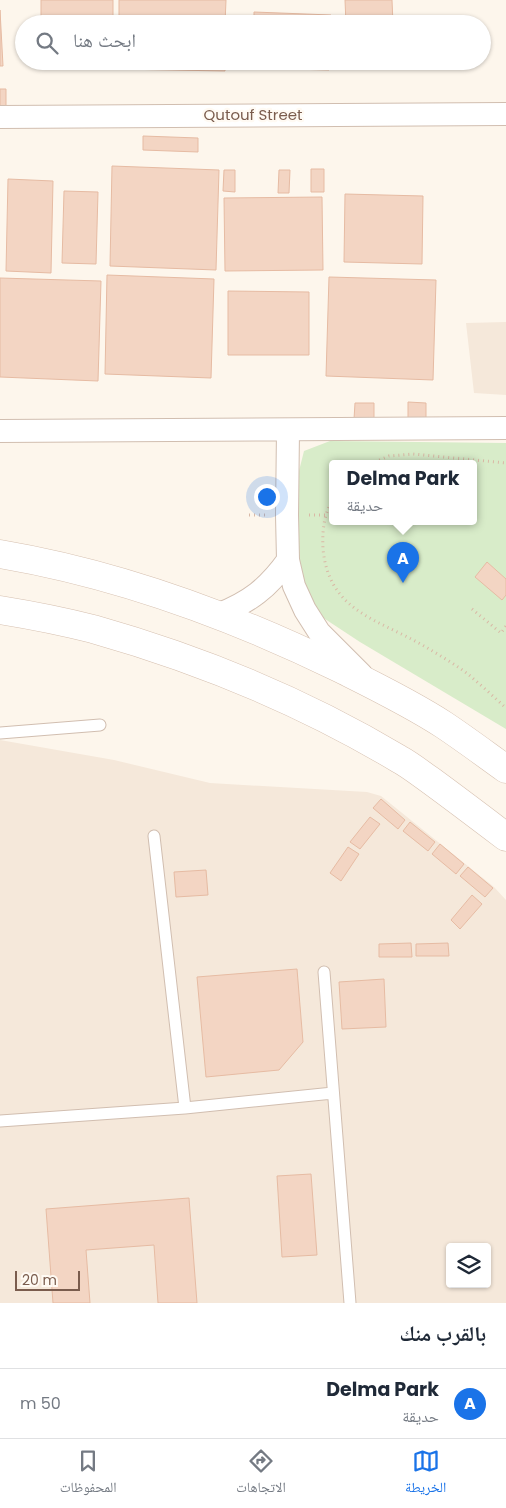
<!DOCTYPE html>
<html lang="ar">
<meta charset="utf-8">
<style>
body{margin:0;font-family:Poppins,"Noto Naskh Arabic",sans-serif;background:#f2f2f3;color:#1f2937;direction:rtl}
.controls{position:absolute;right:15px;bottom:15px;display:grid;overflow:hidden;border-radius:5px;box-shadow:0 1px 4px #0004}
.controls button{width:45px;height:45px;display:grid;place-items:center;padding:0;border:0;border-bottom:1px solid #e0e1e3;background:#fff;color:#1f2937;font:25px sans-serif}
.scale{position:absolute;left:15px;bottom:12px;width:65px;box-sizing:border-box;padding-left:5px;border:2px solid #7a5c4d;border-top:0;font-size:14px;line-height:18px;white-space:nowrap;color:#7a5c4d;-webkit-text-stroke:4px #fffaf3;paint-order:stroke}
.you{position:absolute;left:266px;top:496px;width:18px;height:18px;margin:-12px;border:4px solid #fff;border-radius:50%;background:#1a73e8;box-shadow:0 0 0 8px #1a73e833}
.badge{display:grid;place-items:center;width:32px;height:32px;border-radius:50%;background:#1a73e8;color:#fff;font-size:16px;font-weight:700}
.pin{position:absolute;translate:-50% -41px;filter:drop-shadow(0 1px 2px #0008)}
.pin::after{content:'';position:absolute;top:26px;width:18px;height:15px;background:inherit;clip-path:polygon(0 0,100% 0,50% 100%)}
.popup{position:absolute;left:329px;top:460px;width:148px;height:65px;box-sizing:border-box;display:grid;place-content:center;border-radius:5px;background:#fff;filter:drop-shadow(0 1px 4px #0005);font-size:16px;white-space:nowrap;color:#747a83}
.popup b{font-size:19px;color:#1f2937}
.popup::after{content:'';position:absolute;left:50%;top:100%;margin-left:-10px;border:10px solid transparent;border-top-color:#fff}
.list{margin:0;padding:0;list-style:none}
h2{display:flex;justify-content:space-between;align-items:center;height:65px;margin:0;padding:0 20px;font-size:21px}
h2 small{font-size:16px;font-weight:400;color:#747a83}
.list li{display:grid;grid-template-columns:32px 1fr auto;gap:15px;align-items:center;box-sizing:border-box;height:70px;padding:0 20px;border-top:1px solid #e0e1e3}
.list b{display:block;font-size:19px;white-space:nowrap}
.list p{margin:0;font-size:16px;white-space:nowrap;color:#747a83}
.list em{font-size:16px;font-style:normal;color:#747a83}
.icon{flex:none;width:28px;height:28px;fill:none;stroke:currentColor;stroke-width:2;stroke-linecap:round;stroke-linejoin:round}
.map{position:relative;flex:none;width:506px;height:1303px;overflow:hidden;direction:ltr}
.search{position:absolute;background:#fff;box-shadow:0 1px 4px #0004;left:15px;right:15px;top:15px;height:55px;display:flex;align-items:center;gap:12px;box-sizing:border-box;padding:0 18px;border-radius:28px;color:#747a83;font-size:19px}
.sheet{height:135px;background:#fff}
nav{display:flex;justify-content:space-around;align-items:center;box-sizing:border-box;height:70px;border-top:1px solid #e0e1e3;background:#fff;font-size:14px;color:#747a83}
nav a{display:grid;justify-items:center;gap:2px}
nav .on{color:#1a73e8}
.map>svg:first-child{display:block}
</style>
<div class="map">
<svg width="506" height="1303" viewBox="0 0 506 1303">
<rect width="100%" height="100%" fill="#fdf6ec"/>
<path fill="#f5e8da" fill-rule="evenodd" d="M506 322V395L474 393 466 323Z
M0 740 114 760 210 783 367 792 381 796 494 887 506 900V1303H0ZM450 1247H487V1284H450Z"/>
<path fill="#d8ecc9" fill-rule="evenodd" d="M330 441 506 443V729L360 642 322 617 303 595 296 570 298 475 304 451ZM333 464H473V522H333Z"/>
<path fill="#f3d5c3" stroke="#e6bba3" d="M41 0H113V24H41Z
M119 0H226L225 24H119Z
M345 0H392L393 24H346Z
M0 10 3 66H0Z
M254 12 331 15 330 24H254Z
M118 61H225V71L118 69Z
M253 61H330L329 70 253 68Z
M0 89H6V107H0Z
M143 136 198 138V152L143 150Z
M112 166 219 170 216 270 110 266Z
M311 169H324V192H311Z
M224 170H235V192L223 191Z
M279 170H290L289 193H278Z
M8 179 53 181 51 273 6 271Z
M64 191 98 192 96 264 62 263Z
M345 194 423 196 422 264 344 262Z
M322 197 323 270 225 271 224 198Z
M107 275 214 279 211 378 105 374Z
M329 277 436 280 433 380 326 376Z
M0 278 101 281 98 381 0 377Z
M228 291 309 292V355H228Z
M408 402 426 403V419H408Z
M355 403H374V419H354Z
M487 562 506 579V595L502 600 475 577Z
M381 799 405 820 398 829 373 808Z
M370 817 380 824 360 849 350 842Z
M410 822 435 842 428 851 403 831Z
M440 844 464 864 456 874 432 854Z
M348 847 359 854 341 881 330 873Z
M468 867 493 888 485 897 460 876Z
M206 870 208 895 176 897 174 872Z
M472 895 482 904 460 929 451 920Z
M411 943 412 957H379V944Z
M448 943 449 956H416V944Z
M297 969 303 1042 279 1070 206 1077 197 977Z
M384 979 386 1027 342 1029 339 982Z
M311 1174 317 1255 282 1257 277 1176Z
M189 1198 197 1303H158L154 1245 86 1250 90 1303H53L46 1209Z"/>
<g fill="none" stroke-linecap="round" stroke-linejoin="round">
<defs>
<path id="lane" d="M0 733 100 725
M154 836 185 1108
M324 972 350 1303
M0 1121 185 1108 333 1093"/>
<path id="street" d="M0 117 506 114
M288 430 287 515 288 560 294 586 305 610 319 632 361 674
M0 431 506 428
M217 615C250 602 268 588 288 560"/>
<path id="secondary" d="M0 554C118 574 233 616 341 669 375 686 412 704 444 725 465 739 485 754 506 769
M0 610C31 615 62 621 93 629 199 659 304 702 399 759 410 765 420 773 430 780 456 799 481 818 506 837"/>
</defs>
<use href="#lane" stroke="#d1beb0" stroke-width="13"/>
<use href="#street" stroke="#d1beb0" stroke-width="24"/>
<use href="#secondary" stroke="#d6c0b0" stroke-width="29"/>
<path stroke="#d9b8a5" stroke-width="3" stroke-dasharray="1 4" stroke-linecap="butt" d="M370 464 389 456 413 454 506 463
M333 498C324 515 322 530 323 549 329 612 378 619 424 646 439 655 455 664 469 675 481 685 494 697 506 708
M249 515H265
M309 515H325
M472 609 501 633 506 626"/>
<use href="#lane" stroke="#fff" stroke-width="11"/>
<use href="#street" stroke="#fff" stroke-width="22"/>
<use href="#secondary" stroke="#fff" stroke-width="28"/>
</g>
<g text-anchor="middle" stroke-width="4.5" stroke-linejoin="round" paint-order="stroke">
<g font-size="15" fill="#7a5c4d" stroke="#fffaf3">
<text x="253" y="120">Qutouf Street</text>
</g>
</g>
</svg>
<div class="controls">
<button><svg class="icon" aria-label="layers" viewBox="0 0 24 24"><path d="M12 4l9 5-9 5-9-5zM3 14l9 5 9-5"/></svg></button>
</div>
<div class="scale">20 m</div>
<div class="you"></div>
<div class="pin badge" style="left:403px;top:583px">A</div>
<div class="popup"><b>Delma Park</b>حديقة</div>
<div class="search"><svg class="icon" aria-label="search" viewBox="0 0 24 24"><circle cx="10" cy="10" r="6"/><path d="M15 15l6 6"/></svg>ابحث هنا</div>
</div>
<section class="sheet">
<h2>بالقرب منك<small></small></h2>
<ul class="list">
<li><span class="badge">A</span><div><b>Delma Park</b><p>حديقة</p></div><em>50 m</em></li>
</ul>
</section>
<nav>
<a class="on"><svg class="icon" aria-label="map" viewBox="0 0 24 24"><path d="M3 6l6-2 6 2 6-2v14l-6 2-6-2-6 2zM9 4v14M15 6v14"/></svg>الخريطة</a>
<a><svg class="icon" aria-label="directions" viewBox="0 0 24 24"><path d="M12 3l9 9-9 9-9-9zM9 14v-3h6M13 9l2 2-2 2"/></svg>الاتجاهات</a>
<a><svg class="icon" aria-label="saved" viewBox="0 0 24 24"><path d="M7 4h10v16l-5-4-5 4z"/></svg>المحفوظات</a>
</nav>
